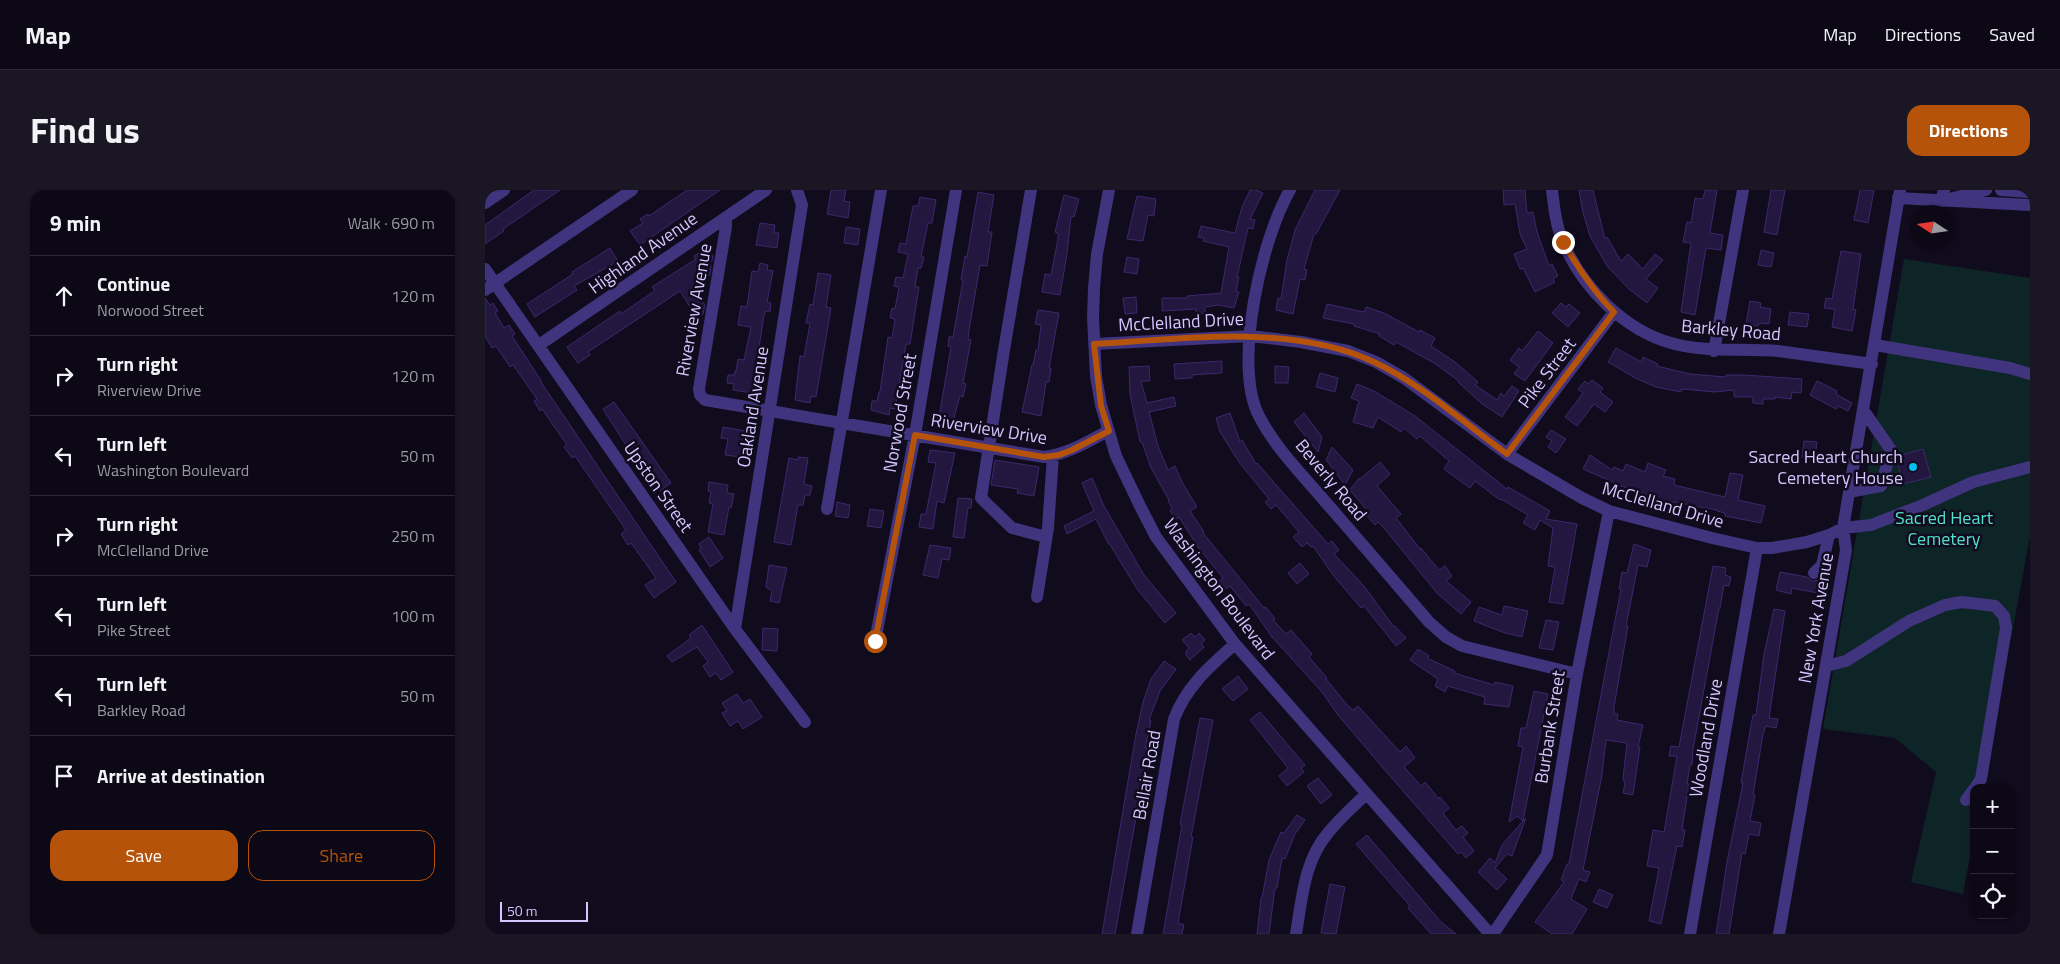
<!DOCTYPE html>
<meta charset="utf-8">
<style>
body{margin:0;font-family:"Titillium Web",sans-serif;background:#1a1623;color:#f1f3f6}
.controls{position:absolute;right:15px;bottom:15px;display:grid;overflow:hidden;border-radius:10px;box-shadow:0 1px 4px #0004}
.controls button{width:45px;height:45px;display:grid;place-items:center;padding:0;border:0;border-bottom:1px solid #2c2935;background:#0c0816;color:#f1f3f6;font:25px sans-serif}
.compass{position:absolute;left:1425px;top:15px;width:45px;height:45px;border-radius:50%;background:#0c0816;box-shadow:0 1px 4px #0004;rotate:282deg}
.scale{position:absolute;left:15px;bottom:12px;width:88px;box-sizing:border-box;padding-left:5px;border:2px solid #d4c7ff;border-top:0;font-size:14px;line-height:18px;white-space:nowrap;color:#d4c7ff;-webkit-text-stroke:4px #100b1d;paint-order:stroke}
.stop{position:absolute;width:15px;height:15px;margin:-11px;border:4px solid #b45309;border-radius:50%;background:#fff}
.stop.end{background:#b45309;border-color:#fff;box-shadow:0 1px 5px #0008}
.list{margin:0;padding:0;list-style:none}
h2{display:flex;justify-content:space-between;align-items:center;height:65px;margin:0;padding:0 20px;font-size:21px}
h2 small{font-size:16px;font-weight:400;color:#9a9aa1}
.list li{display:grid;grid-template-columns:32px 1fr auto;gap:15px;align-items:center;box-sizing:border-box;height:80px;padding:0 20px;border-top:1px solid #2c2935}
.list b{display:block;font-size:19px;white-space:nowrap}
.list p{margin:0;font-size:16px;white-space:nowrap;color:#9a9aa1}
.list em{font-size:16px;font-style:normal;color:#9a9aa1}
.actions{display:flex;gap:10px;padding:15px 20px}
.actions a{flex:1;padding:11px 0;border:1px solid #b45309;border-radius:15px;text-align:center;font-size:18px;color:#b45309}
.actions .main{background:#b45309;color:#fff}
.icon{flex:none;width:28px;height:28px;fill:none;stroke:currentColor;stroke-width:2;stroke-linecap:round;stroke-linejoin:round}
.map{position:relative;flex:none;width:1545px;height:744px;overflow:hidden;border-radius:15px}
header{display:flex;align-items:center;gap:30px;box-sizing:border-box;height:70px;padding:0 25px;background:#0c0816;border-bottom:1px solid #2c2935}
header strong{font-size:24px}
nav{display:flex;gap:28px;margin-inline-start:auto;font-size:18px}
.intro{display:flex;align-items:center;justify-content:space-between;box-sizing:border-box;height:120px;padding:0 30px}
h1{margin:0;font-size:35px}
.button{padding:12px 22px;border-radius:15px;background:#b45309;color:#fff;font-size:18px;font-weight:700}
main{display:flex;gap:30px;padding:0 30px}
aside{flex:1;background:#0c0816;border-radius:15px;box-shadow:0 1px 4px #0004}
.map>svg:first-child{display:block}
</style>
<header>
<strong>Map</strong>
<nav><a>Map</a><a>Directions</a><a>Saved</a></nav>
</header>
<div class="intro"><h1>Find us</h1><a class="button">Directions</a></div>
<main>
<aside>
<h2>9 min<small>Walk · 690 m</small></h2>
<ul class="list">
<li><svg class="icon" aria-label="ahead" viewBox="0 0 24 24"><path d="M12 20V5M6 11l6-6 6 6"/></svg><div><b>Continue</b><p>Norwood Street</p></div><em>120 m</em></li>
<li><svg class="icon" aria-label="right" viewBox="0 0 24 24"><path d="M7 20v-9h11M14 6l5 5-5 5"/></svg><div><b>Turn right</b><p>Riverview Drive</p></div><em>120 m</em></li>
<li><svg class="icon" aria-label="left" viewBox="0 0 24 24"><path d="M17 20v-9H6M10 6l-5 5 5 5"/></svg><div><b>Turn left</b><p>Washington Boulevard</p></div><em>50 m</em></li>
<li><svg class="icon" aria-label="right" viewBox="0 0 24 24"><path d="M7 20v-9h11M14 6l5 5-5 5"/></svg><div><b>Turn right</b><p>McClelland Drive</p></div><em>250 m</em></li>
<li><svg class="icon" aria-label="left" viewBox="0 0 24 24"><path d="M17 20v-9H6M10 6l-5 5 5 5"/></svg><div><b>Turn left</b><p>Pike Street</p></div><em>100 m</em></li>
<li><svg class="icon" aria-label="left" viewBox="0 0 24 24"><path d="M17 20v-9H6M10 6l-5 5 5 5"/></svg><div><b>Turn left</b><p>Barkley Road</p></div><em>50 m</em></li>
<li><svg class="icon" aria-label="arrive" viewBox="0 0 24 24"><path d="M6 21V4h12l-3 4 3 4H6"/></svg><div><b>Arrive at destination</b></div></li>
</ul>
<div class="actions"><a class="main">Save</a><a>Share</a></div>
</aside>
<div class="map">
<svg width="1545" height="744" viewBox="0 0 1545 744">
<rect width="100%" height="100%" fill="#100b1d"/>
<path fill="#0e2527" d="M1419 69 1545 88V347L1498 598H1489V645L1478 704 1426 692 1451 582 1410 548 1338 539Z"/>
<path fill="#23173f" stroke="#3d286c" d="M49 0H75L18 39 19 41 0 54V35Z
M202 0H235L155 55 145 41 158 33 155 29 163 24 164 26Z
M346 0H361L359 11 365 12 363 28 342 24Z
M765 0H771L778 3 765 29 770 30 768 39 763 38 752 87H754L751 101 754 102 749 118 733 115 720 117V123L711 124V119L677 121V108H702V106L736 103 744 57 718 51 719 48 713 47 716 36 750 43 757 17Z
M830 0H855L831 44H829L819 79 822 80 820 90 815 89 808 124 791 120 793 108 796 109 802 70 810 40Z
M1018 0H1040L1042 23 1048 22 1052 42 1064 76 1067 74 1073 86 1068 89 1070 92 1050 102 1038 78 1035 79 1029 64 1042 59 1035 44 1030 14 1019 15Z
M1094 0H1108L1120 49 1122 47 1136 71 1143 64 1158 79 1170 64 1178 70 1161 89 1173 98 1162 113 1144 99 1122 76 1105 46 1098 23Z
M1220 0H1232L1225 43 1238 45 1236 60 1221 58 1210 125 1196 122 1206 53 1198 52 1202 32 1206 33 1210 8 1218 9Z
M1286 0H1300L1292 45 1279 42Z
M1375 0H1389L1383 33 1369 30Z
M493 2 509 5 503 42H507L502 76 495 75 484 140 483 149 486 150 478 193 481 194 478 207 475 206 467 235 453 233 466 157 463 156 464 147H468L478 90H476L480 66 482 67Z
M579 5 594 9 589 27 586 26 582 64 575 105 557 102 560 84 566 85 573 49V43L570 42Z
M652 6 671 9 669 26 663 25 658 51 642 49Z
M435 7 451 10 447 33H443L436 67H439L436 78H433L430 97H434L425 154H421L410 219 405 218 404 225 386 220 387 211H392L394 202H395L403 147 407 148 410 129 405 128 407 118 410 119 414 97 409 96 411 87 418 88 423 64 413 62 415 53 421 54 428 16H433Z
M275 33 290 35 289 43H294L292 58 271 55Z
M361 37 375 39 373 55 359 53Z
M125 58 133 71 89 96 92 100 50 127 42 114 88 84 87 82Z
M222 58 228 66 227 71 224 72 226 75 225 85 207 98 220 115 218 124 212 128 195 101 103 162 105 165 93 173 82 157 135 121 136 124 165 104 170 100 167 97 211 69 209 66Z
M1276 60 1289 63 1286 77 1273 75Z
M1356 61 1376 64 1368 119 1371 120 1367 141 1347 137 1350 119 1339 118 1341 108 1347 109Z
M642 67 654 69 652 84 639 82Z
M275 73 283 75 282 80 288 81 282 112 286 113 285 122 281 121 279 125 267 203 248 200 249 194 242 193 243 185H249L250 181H251L253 169 259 170 266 137 253 135 256 116 262 117 267 81 273 82Z
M333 83 346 85 341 117 346 118 331 207 326 206 325 213 310 210 315 166 319 167 325 133H321L325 114 328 115Z
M651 107 652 123 640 124 638 108Z
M0 108 5 115 8 113 13 121 10 123 19 138 24 135 30 144 27 146 57 192H56L191 392 169 408 160 395 171 388 146 353 143 355 136 344 141 340 90 266 87 268 79 257 82 255 57 219 55 221 49 211 52 209 28 175 25 177 11 156 7 158 0 146Z
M1265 111 1276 113 1275 117 1286 119 1284 134 1274 133 1273 136 1261 134Z
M1076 113 1081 117 1084 114 1095 123 1083 137 1067 123Z
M842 114 879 122 881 117 899 123 934 142 935 140 950 148 946 156 970 172 993 192 990 195 1012 210 1016 203 1019 206 1027 196 1034 201 1017 227 996 213 973 192 974 191 949 173 911 152 909 155 894 146 895 144 869 136V134L838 128Z
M553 120 574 123 564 178H566L564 192H561L556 226 537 222 547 175H548L551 160H553L556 135 550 134Z
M1305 122 1324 124 1322 137 1303 135Z
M1053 141 1068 153 1040 191 1029 184 1034 177 1025 170 1034 158 1037 161Z
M1131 158 1156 172 1158 167 1173 174 1172 176 1205 184 1241 187V185H1260L1317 189 1316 203 1307 202 1306 209 1290 207V209H1278V214L1268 213V207H1249V200L1230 202 1197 199 1196 202 1171 197 1150 188 1123 172Z
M737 171V183L707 185V188L690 189 689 174Z
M664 176 665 191H656L662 213 689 207 691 216 664 222 673 256 683 280 690 276 697 292 712 317 705 321 719 342 718 343 779 418 781 417 790 429 788 430 801 444 806 440 827 464 824 467 842 488 841 489 863 516 868 520 873 516 915 562 921 556 930 568 919 577 936 596 940 592 954 609 955 607 964 618 958 623 971 640 977 636 983 643 978 647 989 661 981 668 976 662 973 664 898 578 853 525 837 502 787 447 764 414 761 416 745 396 741 399 734 391 738 388 713 357 694 327 690 330 685 320 687 318 683 311 684 310 666 278 657 252H655L645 204 644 177Z
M790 176 804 177 803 193H790Z
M835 183 853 188 850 202 831 197Z
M1107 190 1118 198 1115 202 1128 212 1120 222 1109 214 1092 236 1080 227 1098 203 1093 199 1100 191 1103 194Z
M1332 191 1352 201 1351 204 1367 213 1363 221 1353 216 1351 219 1325 205Z
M872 194 889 201 930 226 1022 299 1023 297 1065 321 1061 329 1092 334 1078 414 1064 412 1070 377 1063 376 1068 338 1055 330 1050 340 1038 333 1043 325 1016 309 1015 310 990 291 985 298 959 279 964 271 935 246 932 249 919 238 916 242 893 227 888 238 868 232 874 211 866 208Z
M129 212 186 293 175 301 155 273 153 274 118 219Z
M745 223 755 252 757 250 771 274 772 273 843 354 847 351 854 360 849 364 879 396 909 437 910 436 921 448 911 456 879 416 876 418 848 385 828 356 826 357 822 353 817 357 808 347 814 342 791 315 786 319 780 312 784 309 754 272 735 242 731 228Z
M819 223 837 247 833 262 809 232Z
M238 237 260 241 256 267 240 265 243 249 236 248Z
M1066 240 1081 249 1071 263 1063 257 1067 251 1061 247Z
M1319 251 1332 252 1330 268 1317 267Z
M847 257 868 280 860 295 841 270Z
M1438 259 1446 287 1418 294 1412 270 1413 266Z
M445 260 470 263 459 313 452 311 448 339 434 337 436 324H441L451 273 443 272Z
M1105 265 1127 280 1129 277 1138 281 1141 274 1160 282 1163 273 1181 280 1178 286 1190 289 1189 295 1240 307 1245 283 1258 285 1253 310 1280 316 1276 333 1240 326V323L1232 321V320L1188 312 1187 315 1178 313V311L1139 297 1098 279Z
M313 267 323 268 319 294 327 296 325 305H320L318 315H313L306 355 289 352 304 268 313 270Z
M510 270 554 277 549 306 532 303 533 299 506 295Z
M895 272 905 284 892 296 916 324 911 328 935 359 936 358 954 380 960 376 967 386 961 391 986 412 976 424 952 403 899 338 893 332 890 335 882 326 885 324 865 300 874 288 875 289Z
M607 288 619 316 659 385 691 423 680 433 652 399 624 353H623L611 329 582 344 579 336 609 321 597 293Z
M224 292 243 295 242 303 249 304 246 318 244 317 239 345 223 342 228 314 224 313 226 302 223 301Z
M473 308 487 309 486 318H483L479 348 468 347Z
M352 312 365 315 363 328 350 326Z
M385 319 399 321 396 338 382 336Z
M224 347 238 368 225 377 214 360 216 358 214 354Z
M1149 354 1166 360 1162 377 1153 375 1141 436H1143L1129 517V524H1133L1132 530 1158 535 1153 557H1155L1148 605 1138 603 1140 594 1138 588 1142 553 1121 550 1117 585 1098 680 1105 682 1101 692 1094 689 1086 709 1102 719 1087 744H1067L1050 732 1079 692 1076 690 1082 674H1084L1136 399H1134L1137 382 1142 383Z
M445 355 466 358 464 370 457 369 453 388 438 385Z
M815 373 824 384 812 394 803 383Z
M284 375 302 378 294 413 285 411 287 401 281 397Z
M1228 376 1241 378 1240 385 1246 387 1244 396 1239 395 1235 418H1234L1208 559 1207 575H1205L1202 594H1204L1197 640H1200L1197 657 1192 656 1176 734 1164 731 1174 678 1162 676 1168 640 1179 642 1192 566H1184L1186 556 1194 557Z
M1295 382 1322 387 1327 391 1335 390 1333 403 1307 398 1306 404 1291 400Z
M1019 416 1043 421 1037 447 1020 443 989 431 994 417 1017 425Z
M1289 419 1300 421 1284 528 1293 529 1291 538 1281 536 1278 544 1268 605H1270L1265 631 1276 633 1274 646 1264 644 1260 664 1257 663 1244 744H1231L1242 672 1258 593H1256L1265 541 1268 525H1271L1279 464Z
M1061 430 1074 432 1068 460 1054 458Z
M217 435 248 482 236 490 231 483 225 487 218 476 223 472 212 457 187 472 182 466 206 448 204 445Z
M278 438 293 439 292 461 277 460Z
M706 443 710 447 714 443 720 450 716 454 719 457 705 470 701 465V461L704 458 697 450Z
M932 460H935L944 466 942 468 970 481 969 483 1009 495 1010 492 1028 496 1024 517 999 514 1000 507 963 496 960 502 950 496 953 489 925 470Z
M679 471 691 479 675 501 664 530 666 531 660 558H662L650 633 630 744H617L651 544 658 512 666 489Z
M753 486 763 499 748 511 737 499Z
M1049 501 1063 504 1038 631 1041 628 1027 666 1022 664 1010 678 1022 689 1012 700 993 682 1005 668 1010 673 1017 655 1038 631 1032 626 1024 632 1038 557 1033 556 1036 538H1041Z
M252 504 258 513 265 509 277 527 258 539 253 531 245 536 237 523 242 521 237 513Z
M775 522 820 575 816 578 819 582 802 596 794 586 803 578 765 530Z
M715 528 728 530 706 647H708L693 733 699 735 697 744H678L697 635 695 634Z
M833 588 847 605 836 614 822 596Z
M812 625 820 630 810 644 800 669 797 668 792 698H790L784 744H772L776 708H777L784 670 796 642 799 643Z
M882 645 956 732 971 744H946L923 718 925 716 871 654Z
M845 694 860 697 851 744 836 743Z
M1114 699 1128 705 1122 718 1108 712Z"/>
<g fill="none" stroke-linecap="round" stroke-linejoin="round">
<path stroke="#40347e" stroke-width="12" d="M546 0 519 160 496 308 527 338 561 347
M624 0 612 64 609 98 608 128 611 186 616 215 631 266 656 318 671 347 750 454 1005 744
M805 0C777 48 748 172 773 224 788 255 815 282 837 308 873 349 908 390 944 432L961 447 977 456 1092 484
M1067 0C1069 17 1071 36 1078 52 1097 97 1139 140 1186 153 1222 163 1257 158 1293 161 1324 165 1356 170 1387 174
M1459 0 1456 11 1501 0
M1516 0 1545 2
M1413 8 1545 15
M0 13 19 0
M241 28V37L214 199 215 205 220 210 559 267C583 264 602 252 623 241
M0 79 250 439 320 532
M0 100 147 0
M609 154 766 146 816 152 863 161 891 172 919 188 1022 264 1097 308 1124 321 1227 348 1272 358H1287L1322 352 1344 345 1358 338 1386 335 1438 315 1488 292 1545 277
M54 155 281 0
M1390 155 1525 178 1545 184
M1229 161 1258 0
M1022 264 1129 122
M1364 302 1396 296 1406 260 1379 221
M342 319 396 0
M1329 383 1337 375 1344 345
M552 407 563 338 568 266
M250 439 317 15 312 0
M390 451 430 245 471 0
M1341 476 1361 471 1424 431 1460 415 1477 412 1510 416 1519 426 1521 438 1496 589 1490 598
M1481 610 1489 599
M652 744 689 529C701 497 724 477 750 454
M811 744C817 709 819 671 843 643 854 629 868 617 881 604
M1008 744 1062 665 1092 484 1124 321
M1205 744 1272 358
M1294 744 1361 360 1358 338 1415 0"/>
</g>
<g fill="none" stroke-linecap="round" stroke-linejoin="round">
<path stroke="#b45309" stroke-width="6" d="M390 451 430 245 559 267 574 265 587 260 624 241 616 216 609 154C698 149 809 133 891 173 939 196 979 233 1022 264L1129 122C1108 101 1093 78 1078 52"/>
</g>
<circle fill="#00bef2" stroke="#100b1d" stroke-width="2" cx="1428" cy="277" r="5"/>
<g text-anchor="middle" stroke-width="5" stroke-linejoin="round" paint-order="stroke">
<g font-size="18" fill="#d4c7ff" stroke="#100b1d">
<text transform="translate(158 63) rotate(-35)" y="6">Highland Avenue</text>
<text transform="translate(209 120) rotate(-80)" y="6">Riverview Avenue</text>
<text transform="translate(696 132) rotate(-3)" y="6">McClelland Drive</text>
<text transform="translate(1246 140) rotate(5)" y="6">Barkley Road</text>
<text transform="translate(1062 183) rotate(-53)" y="6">Pike Street</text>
<text transform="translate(268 217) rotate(-81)" y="6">Oakland Avenue</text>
<text transform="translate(415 223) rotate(-80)" y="6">Norwood Street</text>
<text transform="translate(504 239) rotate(9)" y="6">Riverview Drive</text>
<text transform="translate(846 290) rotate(50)" y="6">Beverly Road</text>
<text transform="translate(173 297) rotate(55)" y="6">Upston Street</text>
<text transform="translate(1178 315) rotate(16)" y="6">McClelland Drive</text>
<text transform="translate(734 399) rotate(53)" y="6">Washington Boulevard</text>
<text transform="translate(1331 428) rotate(-80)" y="6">New York Avenue</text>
<text transform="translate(1065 537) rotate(-81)" y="6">Burbank Street</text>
<text transform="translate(1221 548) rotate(-80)" y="6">Woodland Drive</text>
<text transform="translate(662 585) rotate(-80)" y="6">Bellair Road</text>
</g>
<g font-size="18" fill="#d4c7ff" stroke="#100b1d" text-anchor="end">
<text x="1418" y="273">Sacred Heart Church<tspan x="1418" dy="21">Cemetery House</tspan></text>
</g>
<g font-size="18" fill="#51e1ce" stroke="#100b1d">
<text x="1459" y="334">Sacred Heart<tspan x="1459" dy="21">Cemetery</tspan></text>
</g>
</g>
</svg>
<div class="controls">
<button>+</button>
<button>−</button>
<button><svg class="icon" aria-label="locate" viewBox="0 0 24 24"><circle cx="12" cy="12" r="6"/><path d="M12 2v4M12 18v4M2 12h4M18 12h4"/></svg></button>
</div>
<svg class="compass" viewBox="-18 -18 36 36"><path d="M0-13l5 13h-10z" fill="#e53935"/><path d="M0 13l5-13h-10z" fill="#9a9aa1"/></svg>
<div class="scale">50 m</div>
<div class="stop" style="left:390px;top:451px"></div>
<div class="stop end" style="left:1078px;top:52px"></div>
</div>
</main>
